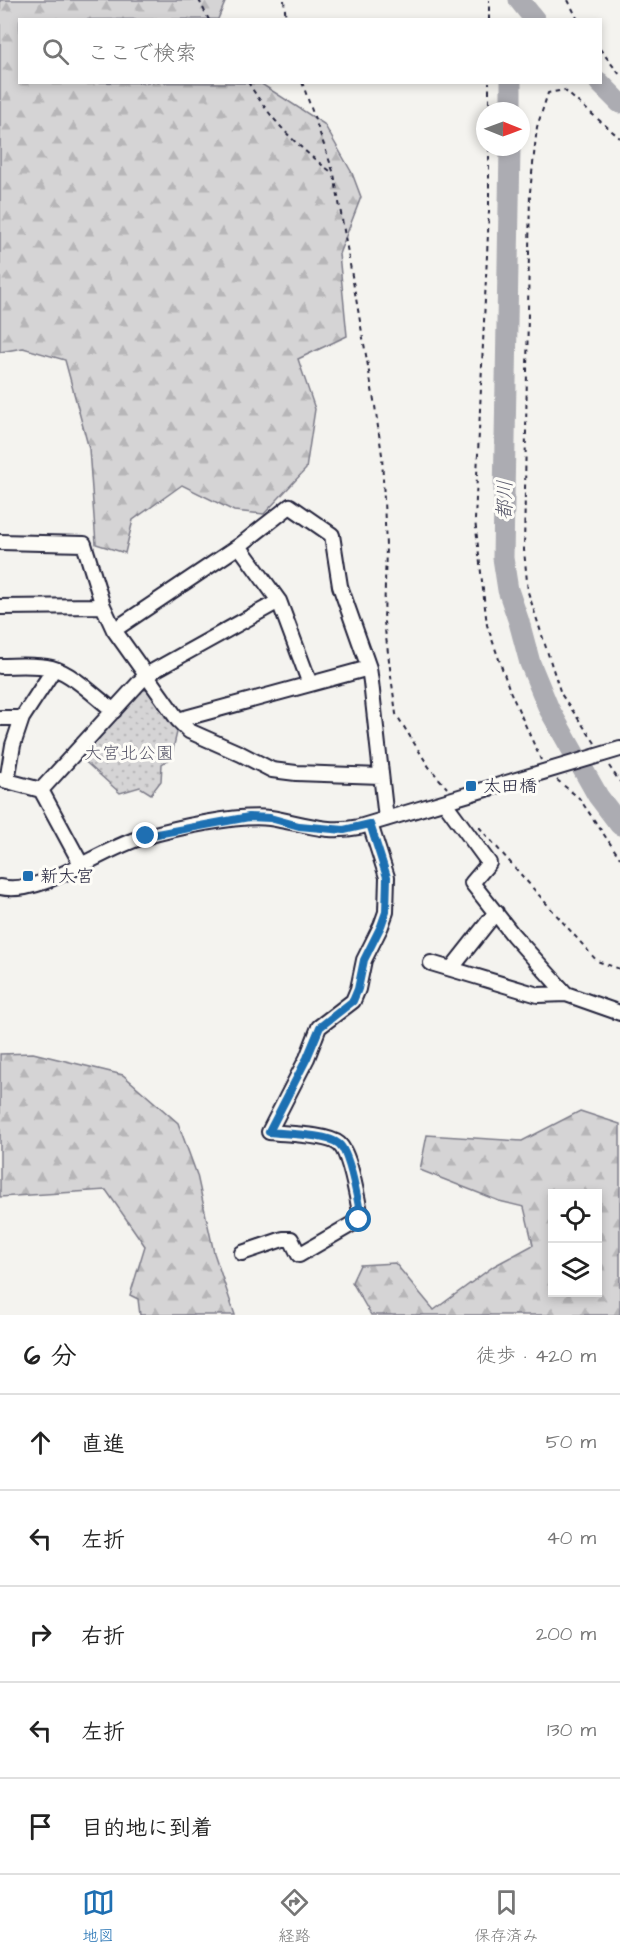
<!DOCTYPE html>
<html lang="ja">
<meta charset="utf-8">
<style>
body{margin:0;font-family:"Architects Daughter","Klee One",sans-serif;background:#f6f6f6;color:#222}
.controls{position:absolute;right:18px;bottom:18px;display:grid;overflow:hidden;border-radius:0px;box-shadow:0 3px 9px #0003}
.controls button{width:54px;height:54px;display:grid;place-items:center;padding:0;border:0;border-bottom:2px solid #e0e0e0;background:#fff;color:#222;font:30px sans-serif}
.compass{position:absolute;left:476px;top:102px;width:54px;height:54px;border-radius:50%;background:#fff;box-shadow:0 3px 9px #0003;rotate:91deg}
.stop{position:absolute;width:18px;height:18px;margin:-14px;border:4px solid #1f6fb2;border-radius:50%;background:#fff}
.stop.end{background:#1f6fb2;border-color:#fff;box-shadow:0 2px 6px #0008}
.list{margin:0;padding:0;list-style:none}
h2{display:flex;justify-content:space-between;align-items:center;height:78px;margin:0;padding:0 24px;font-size:26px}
h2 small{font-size:20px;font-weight:400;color:#767676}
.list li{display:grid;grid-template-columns:39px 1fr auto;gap:18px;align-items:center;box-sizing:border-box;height:96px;padding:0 24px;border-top:2px solid #e0e0e0}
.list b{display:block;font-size:22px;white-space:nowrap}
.list em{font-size:20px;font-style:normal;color:#767676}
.icon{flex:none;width:33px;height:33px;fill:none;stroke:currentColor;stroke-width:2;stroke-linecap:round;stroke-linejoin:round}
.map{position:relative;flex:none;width:620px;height:1315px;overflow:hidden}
.search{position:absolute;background:#fff;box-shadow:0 3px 9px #0003;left:18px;right:18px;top:18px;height:66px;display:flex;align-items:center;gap:15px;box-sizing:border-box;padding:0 21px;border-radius:0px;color:#767676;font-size:22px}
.sheet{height:558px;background:#fff}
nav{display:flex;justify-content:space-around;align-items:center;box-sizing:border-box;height:84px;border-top:2px solid #e0e0e0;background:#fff;font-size:16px;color:#767676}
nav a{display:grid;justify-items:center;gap:3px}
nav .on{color:#1f6fb2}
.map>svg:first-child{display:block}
</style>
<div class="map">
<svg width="620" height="1315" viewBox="0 0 620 1315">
<defs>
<pattern id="green-dots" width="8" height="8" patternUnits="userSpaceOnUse" patternTransform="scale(1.5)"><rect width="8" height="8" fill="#d5d4d5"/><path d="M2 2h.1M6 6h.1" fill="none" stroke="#b7b6b8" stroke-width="1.8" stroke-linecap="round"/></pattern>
<pattern id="forest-firs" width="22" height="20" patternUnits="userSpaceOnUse" patternTransform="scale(1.5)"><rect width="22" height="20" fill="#d5d4d5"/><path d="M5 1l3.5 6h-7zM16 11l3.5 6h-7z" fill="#b7b6b8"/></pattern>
</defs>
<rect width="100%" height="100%" fill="#f4f3ef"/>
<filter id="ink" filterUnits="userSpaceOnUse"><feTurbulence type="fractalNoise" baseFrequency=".0167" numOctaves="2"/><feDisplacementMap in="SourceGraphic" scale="12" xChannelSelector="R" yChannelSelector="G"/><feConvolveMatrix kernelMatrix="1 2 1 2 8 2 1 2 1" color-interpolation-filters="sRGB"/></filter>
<g filter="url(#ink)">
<path fill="url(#green-dots)" stroke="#7c7b88" stroke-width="1.5" d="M138 690H148L178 728 171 758 162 764 161 781 151 794 140 787 120 793 79 756Z"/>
<path fill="url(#forest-firs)" stroke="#7c7b88" stroke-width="1.5" fill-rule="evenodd" d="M0 0H226L218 19 20 20V82L260 83 324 124 352 173 361 197 339 254 347 336 298 359 315 409 306 469 264 514 234 511 182 485 133 520 125 553 96 544 89 449 65 360 23 348 0 352Z
M33 1053 123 1075 178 1123 197 1175 214 1253 235 1315H140L138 1299 130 1295 145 1246 106 1190 0 1197V1054Z
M580 1111 620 1124V1315H371L352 1282 360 1265 395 1263 434 1310 494 1266 533 1245 524 1207 499 1201 420 1170 427 1135 522 1141ZM552 1194H598V1292H552Z"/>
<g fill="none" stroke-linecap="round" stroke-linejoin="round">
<path stroke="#acacb2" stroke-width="21" d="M519 0 535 20
M599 82 620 103
M511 111V82
M510 147 503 558 508 590 519 622 530 663 549 709 598 796 620 825"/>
<defs>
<path id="minor" d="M0 542 84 544 103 606 114 630 178 720 369 668
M239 546 279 601 310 684
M0 607 103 606
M114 630 239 546 290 506 332 535 340 586 369 668 371 682 386 819
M0 666C17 666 35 664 52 668 72 673 97 698 114 711
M0 718H22
M178 720 189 731 241 754 272 770 296 773 381 776
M0 779 41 790 81 864
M7 781 13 745 22 718 54 669
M41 790 146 675 279 601
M445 803 489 863 472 883 513 935 566 994 620 1013
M0 887C42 897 101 848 144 837 175 828 238 814 270 818 302 823 326 834 359 827L620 749
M431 963 538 995 566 994
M451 969 496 912
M242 1253 283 1239H291L299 1255 359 1220 361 1217C358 1202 350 1153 339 1144 327 1134 286 1134 269 1132L307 1058 319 1027 353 1001 358 989 364 960 381 926 386 912 387 877 370 824"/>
</defs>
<use href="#minor" stroke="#22223b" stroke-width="18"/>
<path stroke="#22223b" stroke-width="2" stroke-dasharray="4.5 4.5" stroke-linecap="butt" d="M199 0 209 20
M284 0 286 20
M568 0 578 20
M489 20V0
M600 49 620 75
M248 82C270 119 299 149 333 173
M302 82 334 174 375 406 382 455 386 546 384 622 396 714 429 767 447 788
M489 111V82
M489 147V211L475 520 487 625 510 691 541 760
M595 743 561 694 528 592 524 550 530 192 537 127 548 93 564 90 620 138
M609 766 620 782
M557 780 579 798 620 858
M479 827 597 961 620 969"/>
<use href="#minor" stroke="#fdfcf7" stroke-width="14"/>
</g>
</g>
<g fill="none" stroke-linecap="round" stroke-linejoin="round" filter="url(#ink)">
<path stroke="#1f6fb2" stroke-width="8" d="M146 836 249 817 270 818 299 826 344 830 370 824 387 877 386 912 381 926 364 960 358 989 353 1001 320 1027 307 1058 269 1132C286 1134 327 1134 339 1144 350 1153 358 1202 361 1217L359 1220"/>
</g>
<g fill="#1f6fb2" stroke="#fdfcf7" stroke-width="2">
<rect x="465" y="780" width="12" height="12" rx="3"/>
<rect x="22" y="870" width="12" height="12" rx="3"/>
</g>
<g text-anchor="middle" stroke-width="6" stroke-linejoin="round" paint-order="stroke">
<g font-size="18" fill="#585769" stroke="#fdfcf7">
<text x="129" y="759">大宮北公園</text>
</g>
<g font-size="18" fill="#22223b" stroke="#fdfcf7" text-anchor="start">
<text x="483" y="792">太田橋</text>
<text x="40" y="882">新大宮</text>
</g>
<g font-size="20" font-style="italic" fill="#59596b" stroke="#fdfcf7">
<text transform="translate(504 500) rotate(-89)" y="7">都川</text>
</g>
</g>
</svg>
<div class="controls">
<button><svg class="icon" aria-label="locate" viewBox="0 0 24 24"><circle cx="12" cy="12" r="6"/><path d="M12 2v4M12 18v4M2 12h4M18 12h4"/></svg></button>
<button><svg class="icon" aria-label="layers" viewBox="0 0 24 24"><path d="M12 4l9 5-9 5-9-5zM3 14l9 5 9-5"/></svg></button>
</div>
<svg class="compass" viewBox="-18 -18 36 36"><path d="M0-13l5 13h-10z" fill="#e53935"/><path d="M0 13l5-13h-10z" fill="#767676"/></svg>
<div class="stop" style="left:359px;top:1220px"></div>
<div class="stop end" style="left:146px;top:836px"></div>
<div class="search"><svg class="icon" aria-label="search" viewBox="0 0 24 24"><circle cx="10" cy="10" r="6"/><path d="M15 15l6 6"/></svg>ここで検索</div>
</div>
<section class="sheet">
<h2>6 分<small>徒歩 · 420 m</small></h2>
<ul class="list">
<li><svg class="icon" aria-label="ahead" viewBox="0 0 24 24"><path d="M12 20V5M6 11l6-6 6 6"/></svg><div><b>直進</b></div><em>50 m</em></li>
<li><svg class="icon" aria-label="left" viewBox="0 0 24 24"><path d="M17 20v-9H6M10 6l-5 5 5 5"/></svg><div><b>左折</b></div><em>40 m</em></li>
<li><svg class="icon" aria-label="right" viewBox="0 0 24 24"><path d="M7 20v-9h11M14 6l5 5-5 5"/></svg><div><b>右折</b></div><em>200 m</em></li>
<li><svg class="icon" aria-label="left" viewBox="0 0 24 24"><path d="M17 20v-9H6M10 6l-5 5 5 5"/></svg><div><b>左折</b></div><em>130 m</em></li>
<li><svg class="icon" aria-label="arrive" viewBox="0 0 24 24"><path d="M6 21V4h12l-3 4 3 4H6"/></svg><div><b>目的地に到着</b></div></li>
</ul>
</section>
<nav>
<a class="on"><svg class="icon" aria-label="map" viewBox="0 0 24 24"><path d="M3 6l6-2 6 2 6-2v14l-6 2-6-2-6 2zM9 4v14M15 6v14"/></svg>地図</a>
<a><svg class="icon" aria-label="directions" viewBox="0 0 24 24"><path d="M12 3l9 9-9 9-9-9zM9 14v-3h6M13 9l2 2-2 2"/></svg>経路</a>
<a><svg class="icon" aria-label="saved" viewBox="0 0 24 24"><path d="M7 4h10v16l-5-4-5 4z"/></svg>保存済み</a>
</nav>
